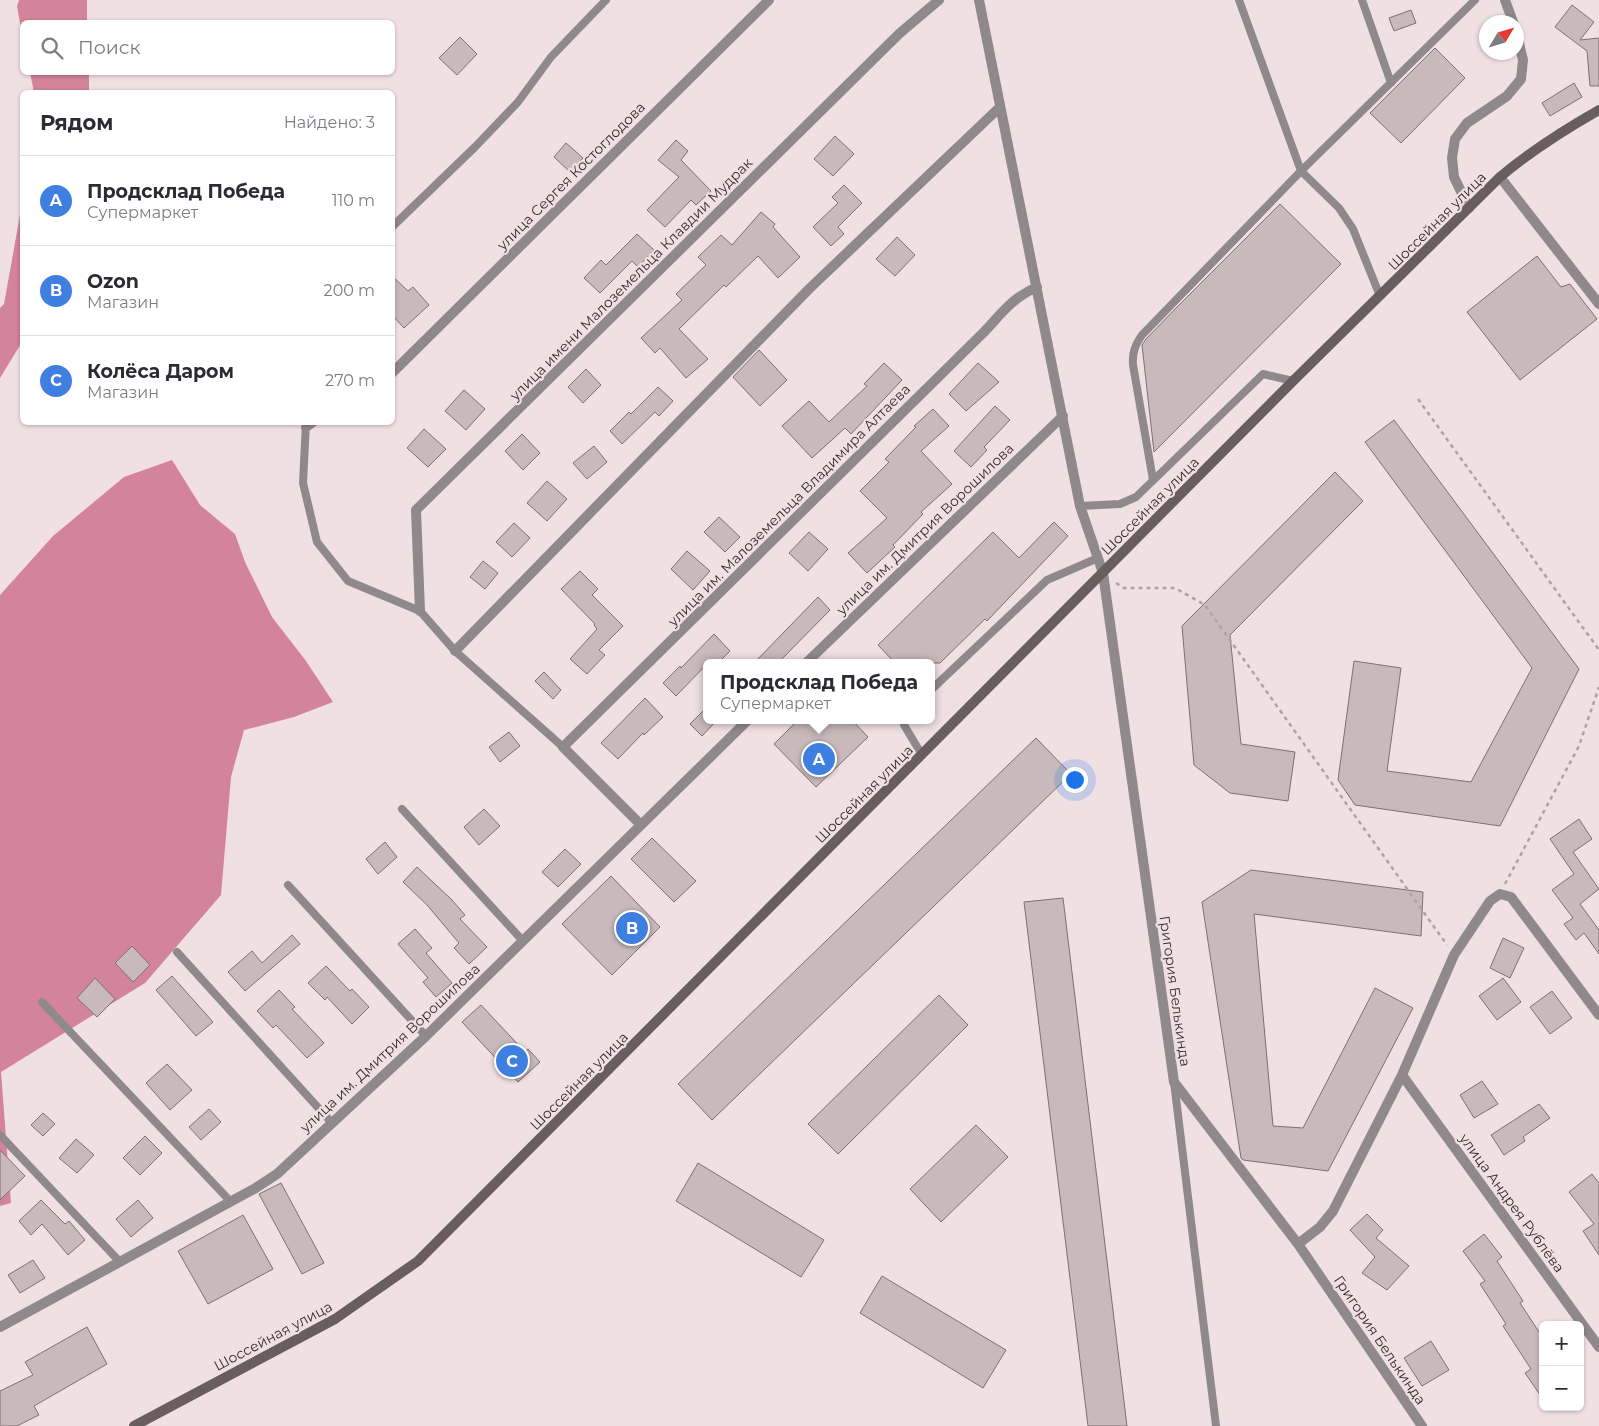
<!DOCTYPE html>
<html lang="ru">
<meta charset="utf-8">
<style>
body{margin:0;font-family:Montserrat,sans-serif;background:#f2f2f3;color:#2b2b33}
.controls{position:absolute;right:15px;bottom:15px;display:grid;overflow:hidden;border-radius:8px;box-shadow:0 1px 4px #0004}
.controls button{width:45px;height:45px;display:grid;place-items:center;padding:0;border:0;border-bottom:1px solid #e1e1e2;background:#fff;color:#2b2b33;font:25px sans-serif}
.compass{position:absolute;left:1479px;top:15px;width:45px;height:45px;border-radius:50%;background:#fff;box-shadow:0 1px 4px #0004;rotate:52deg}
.you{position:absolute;left:1074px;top:779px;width:18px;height:18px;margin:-12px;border:4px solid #fff;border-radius:50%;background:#1a73e8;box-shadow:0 0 0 8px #1a73e833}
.badge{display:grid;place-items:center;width:32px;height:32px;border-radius:50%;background:#0b8043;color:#fff;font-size:16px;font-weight:700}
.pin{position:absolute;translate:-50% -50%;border:2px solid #fff;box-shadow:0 1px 5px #0006}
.popup{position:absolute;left:703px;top:659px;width:232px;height:65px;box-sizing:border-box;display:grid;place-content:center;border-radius:8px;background:#fff;filter:drop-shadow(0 1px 4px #0005);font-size:16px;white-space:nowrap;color:#7c7c81}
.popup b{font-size:19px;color:#2b2b33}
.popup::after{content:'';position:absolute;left:50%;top:100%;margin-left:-10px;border:10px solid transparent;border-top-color:#fff}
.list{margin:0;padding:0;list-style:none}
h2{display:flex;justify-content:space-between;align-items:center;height:65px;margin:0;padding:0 20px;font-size:21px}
h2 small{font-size:16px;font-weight:400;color:#7c7c81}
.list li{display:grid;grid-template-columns:32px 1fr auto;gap:15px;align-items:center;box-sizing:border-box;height:90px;padding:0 20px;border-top:1px solid #e1e1e2}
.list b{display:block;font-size:19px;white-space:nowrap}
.list p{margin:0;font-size:16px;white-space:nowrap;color:#7c7c81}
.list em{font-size:16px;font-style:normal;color:#7c7c81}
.icon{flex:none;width:28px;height:28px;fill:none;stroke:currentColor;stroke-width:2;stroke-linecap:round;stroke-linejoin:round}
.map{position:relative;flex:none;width:1599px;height:1426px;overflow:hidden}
.search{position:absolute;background:#fff;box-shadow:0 1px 4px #0004;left:20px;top:20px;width:375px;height:55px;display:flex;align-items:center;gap:12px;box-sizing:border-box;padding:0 18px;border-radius:8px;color:#7c7c81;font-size:19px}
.panel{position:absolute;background:#fff;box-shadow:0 1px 4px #0004;left:20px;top:90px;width:375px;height:335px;border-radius:8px}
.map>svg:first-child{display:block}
</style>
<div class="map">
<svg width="1599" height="1426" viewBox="0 0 1599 1426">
<rect width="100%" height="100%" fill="#f0e0e4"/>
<path fill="#d4849a" d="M19 0H87V22H22V35L17 6Z
M30 73H89V92H34Z
M22 204V342L0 378V308L4 304Z
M172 460 200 505 235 534 245 562 272 617 306 661 333 702 294 717 244 730 231 777 221 895 145 983 1 1072 11 1203 0 1206V595L53 536 124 477Z"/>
<path fill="#c8b9bc" stroke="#7d6f72" d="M1572 5 1594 22 1580 40 1599 38V86H1590L1587 51 1555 27Z
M1411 10 1416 23 1394 31 1389 18Z
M460 37 477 54 457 75 439 58Z
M1435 48 1465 78 1401 143 1370 113Z
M1574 83 1582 97 1550 116 1542 103Z
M835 136 854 154 833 176 814 159Z
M676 140 688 151 681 160 711 191 696 205 691 200 665 227 647 210 679 177 658 160Z
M566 143 583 158 570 172 554 157Z
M844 185 862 203 838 227 844 234 831 246 813 227 838 203 832 197Z
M1280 204 1341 264 1154 452 1142 345 1146 339 1176 308Z
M761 212 775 224 773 227 800 257 778 278 758 256 726 287 724 285 679 329 708 359 686 378 660 348 655 353 641 338 682 300 676 294 706 265 698 257 721 235 732 245Z
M637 234 654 250 638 267 632 261 600 293 584 278 601 260 606 265Z
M897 237 915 255 895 276 876 259Z
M1537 256 1561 287 1570 284 1597 319 1520 380 1467 312Z
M392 276 408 291 413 287 429 305 404 328 392 315Z
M759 350 787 380 760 406 733 377Z
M884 363 902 380 851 434 845 428 812 458 782 426 809 401 829 422 867 386 864 384Z
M978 363 999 382 966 411 949 394Z
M586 369 601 385 583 403 568 387Z
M658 387 673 401 659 416 655 412 622 444 610 431 629 412 631 414Z
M464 390 485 409 466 430 445 411Z
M995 406 1010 420 984 447 987 450 971 467 954 451Z
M933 409 949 426 921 451 952 484 921 512 923 514 893 545 895 547 867 573 848 553 887 518 860 491 889 462 885 459 916 427 914 426Z
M1394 420 1579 669 1500 826 1355 805 1338 780 1354 661 1401 668 1387 771 1471 782 1532 668 1365 442Z
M424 429 446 449 428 467 407 448Z
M522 434 540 453 523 470 505 451Z
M594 446 607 462 587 479 573 463Z
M1335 472 1363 501 1230 635 1241 744 1295 752 1288 801 1230 793 1194 765 1182 626Z
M547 481 567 499 547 521 527 503Z
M719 517 740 537 725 552 704 532Z
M1054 522 1068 536 987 621 985 619 940 663H895L878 645 993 532 1019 558Z
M514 523 530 538 512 557 496 542Z
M809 532 828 549 808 571 789 553Z
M687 551 710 571 693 590 671 569Z
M483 561 498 573 485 589 470 577Z
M580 571 598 589 592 595 623 626 599 650 605 655 587 674 570 659 597 629 594 625 595 624 561 589Z
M818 597 830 610 778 663H754Z
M714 634 730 651 718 663H706V665L676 696 663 683 680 666 681 668Z
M544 672 561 690 553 699 535 681Z
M645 698 663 717 644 735 643 733 618 759 601 743Z
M706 708V720H717L702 736 690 724Z
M798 720H852L868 737 816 787 774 744Z
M509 732 520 746 500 762 489 747Z
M1036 738 1071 774 712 1120 678 1084Z
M484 809 500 826 479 845 464 827Z
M1579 819 1592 839 1573 852 1599 889 1580 904 1599 930V954L1584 933 1576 940 1564 924 1573 918 1552 890 1574 874 1550 839Z
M652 838 696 881 674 902 631 859Z
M385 842 397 857 378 874 366 859Z
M565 849 581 864 558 887 542 872Z
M417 867 451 899 465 915 460 919 487 947 469 964 454 948 459 943 427 905 403 882Z
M1251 870 1423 892 1421 936 1254 914 1273 1126 1303 1128 1375 988 1413 1008 1328 1171 1243 1160 1241 1158 1202 902Z
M611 876 660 927 612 975 562 924Z
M1063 898 1127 1426H1088L1024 902Z
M415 929 432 948 426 953 452 983 436 997 423 982 428 978 398 944Z
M292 935 300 944 245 991 228 972 252 951 262 963Z
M1503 938 1524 948 1510 978 1490 968Z
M132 946 150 965 133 982 115 963Z
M326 966 350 991 352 989 369 1007 352 1024 327 997 325 1000 308 983Z
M172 976 213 1022 196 1036 156 990Z
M95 978 115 999 97 1017 77 998Z
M1503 978 1521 1002 1497 1020 1479 996Z
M279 990 295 1007 292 1009 324 1043 307 1058 276 1025 273 1028 257 1011Z
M1552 991 1572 1018 1550 1034 1530 1007Z
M939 995 968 1025 838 1154 808 1124Z
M481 1005 525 1052 528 1049 540 1062 518 1082 462 1022Z
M167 1064 192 1090 170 1110 146 1083Z
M1482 1081 1498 1104 1474 1118 1460 1095Z
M1539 1104 1550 1118 1523 1137 1525 1141 1504 1155 1491 1135Z
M209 1109 221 1122 201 1140 189 1127Z
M43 1113 55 1124 43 1136 31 1125Z
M976 1125 1008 1157 941 1222 910 1189Z
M145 1136 162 1153 140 1175 123 1158Z
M76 1139 94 1155 77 1173 59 1158Z
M0 1150 25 1176 0 1200Z
M698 1163 824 1240 801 1277 676 1201Z
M1592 1174 1599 1183V1255L1583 1231 1594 1224 1569 1192Z
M281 1183 324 1263 302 1274 259 1194Z
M41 1200 65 1224 69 1221 85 1240 68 1255 42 1224 31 1235 19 1221Z
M138 1200 153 1218 131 1237 116 1219Z
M1367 1214 1383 1230 1376 1238 1409 1266 1387 1290 1362 1273 1375 1257 1350 1230Z
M243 1215 273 1269 208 1304 178 1251Z
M1484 1234 1502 1257 1497 1261 1523 1301 1520 1303 1543 1338V1399L1525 1373 1531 1369 1503 1326 1506 1324 1480 1284 1485 1281 1463 1251Z
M33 1260 45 1278 20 1293 8 1275Z
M882 1276 1006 1350 983 1388 860 1313Z
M87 1327 107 1364 34 1406 39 1415 17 1426H0V1391L33 1375 25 1362Z
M1431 1341 1449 1370 1422 1386 1404 1358Z"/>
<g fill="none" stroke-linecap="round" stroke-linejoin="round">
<path stroke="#aea2a5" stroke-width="2.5" stroke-dasharray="4 4" stroke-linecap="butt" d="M1418 399 1599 650
M1116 583 1124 588H1175L1205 605 1447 945
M1505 884 1579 746 1599 687"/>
<path stroke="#90898b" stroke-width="8" d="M1239 0 1301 171 1339 208 1353 229 1380 296
M1362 0 1391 83
M392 227 475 147 518 102 551 57 606 0
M306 422 303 483 317 542 348 581 420 611 455 651 563 747
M1153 480 1133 365C1132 353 1135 345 1142 335L1301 171 1475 0
M1080 506 1120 504 1136 497 1263 374 1293 381
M932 689 1047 580 1098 558
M904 720V725L922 755
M402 809 523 941
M288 885 426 1036
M177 952 332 1123
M42 1002 231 1202
M1174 1082 1216 1426
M0 1135 120 1262"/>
<path stroke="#90898b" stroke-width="10" d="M979 0 1080 506 1103 573 1174 1082 1298 1244 1422 1426
M1505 0 1513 22
M1500 177 1599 304
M1469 208 1454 177 1452 158 1455 139 1467 123 1507 96 1521 79 1523 60 1516 31
M392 373 769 0
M306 427 313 422
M420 611 416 510 900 33 939 0
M455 651 809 289 1000 107
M806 663 1063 416
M641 825 563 747 984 332C1002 313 1012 298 1037 287
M1402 1075 1599 1347
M1298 1244 1320 1227 1333 1211 1402 1075 1454 955 1490 901 1500 894 1511 897 1599 1015
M0 1327 254 1189 277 1174 426 1036 748 720"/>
<path stroke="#685e60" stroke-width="10" d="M134 1426 335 1319 418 1261 1293 381 1500 177C1532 150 1562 131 1599 110"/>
</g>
<g text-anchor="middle" stroke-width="4.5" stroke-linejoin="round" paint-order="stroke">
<g font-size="14" fill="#332d2e" stroke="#f0e0e4">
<text transform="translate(571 176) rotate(-45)" y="5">улица Сергея Костоглодова</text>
<text transform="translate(1437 221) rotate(-45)" y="5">Шоссейная улица</text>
<text transform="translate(631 279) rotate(-45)" y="5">улица имени Малоземельца Клавдии Мудрак</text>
<text transform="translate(789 505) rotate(-45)" y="5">улица им. Малоземельца Владимира Алтаева</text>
<text transform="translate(1150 506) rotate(-45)" y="5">Шоссейная улица</text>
<text transform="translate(925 529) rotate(-44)" y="5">улица им. Дмитрия Ворошилова</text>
<text transform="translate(864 794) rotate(-45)" y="5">Шоссейная улица</text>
<text transform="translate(1175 991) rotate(82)" y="5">Григория Белькинда</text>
<text transform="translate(390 1048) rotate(-43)" y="5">улица им. Дмитрия Ворошилова</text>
<text transform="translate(579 1081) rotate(-45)" y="5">Шоссейная улица</text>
<text transform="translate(1512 1203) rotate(54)" y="5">улица Андрея Рублёва</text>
<text transform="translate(273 1336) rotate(-28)" y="5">Шоссейная улица</text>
<text transform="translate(1380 1340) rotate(56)" y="5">Григория Белькинда</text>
</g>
</g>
</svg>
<div class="controls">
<button>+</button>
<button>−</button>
</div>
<svg class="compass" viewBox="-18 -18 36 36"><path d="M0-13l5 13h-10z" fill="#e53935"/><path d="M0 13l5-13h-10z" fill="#7c7c81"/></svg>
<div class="you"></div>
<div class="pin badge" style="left:819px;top:759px;background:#3f7fe0">A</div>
<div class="popup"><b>Продсклад Победа</b>Супермаркет</div>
<div class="pin badge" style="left:632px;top:928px;background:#3f7fe0">B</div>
<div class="pin badge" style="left:512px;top:1061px;background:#3f7fe0">C</div>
<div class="search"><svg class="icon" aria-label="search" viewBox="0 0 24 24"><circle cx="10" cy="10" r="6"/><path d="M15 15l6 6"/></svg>Поиск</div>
<section class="panel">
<h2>Рядом<small>Найдено: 3</small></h2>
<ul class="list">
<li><span class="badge" style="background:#3f7fe0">A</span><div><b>Продсклад Победа</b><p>Супермаркет</p></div><em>110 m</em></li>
<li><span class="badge" style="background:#3f7fe0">B</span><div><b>Ozon</b><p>Магазин</p></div><em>200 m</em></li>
<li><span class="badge" style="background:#3f7fe0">C</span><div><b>Колёса Даром</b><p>Магазин</p></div><em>270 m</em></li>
</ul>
</section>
</div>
